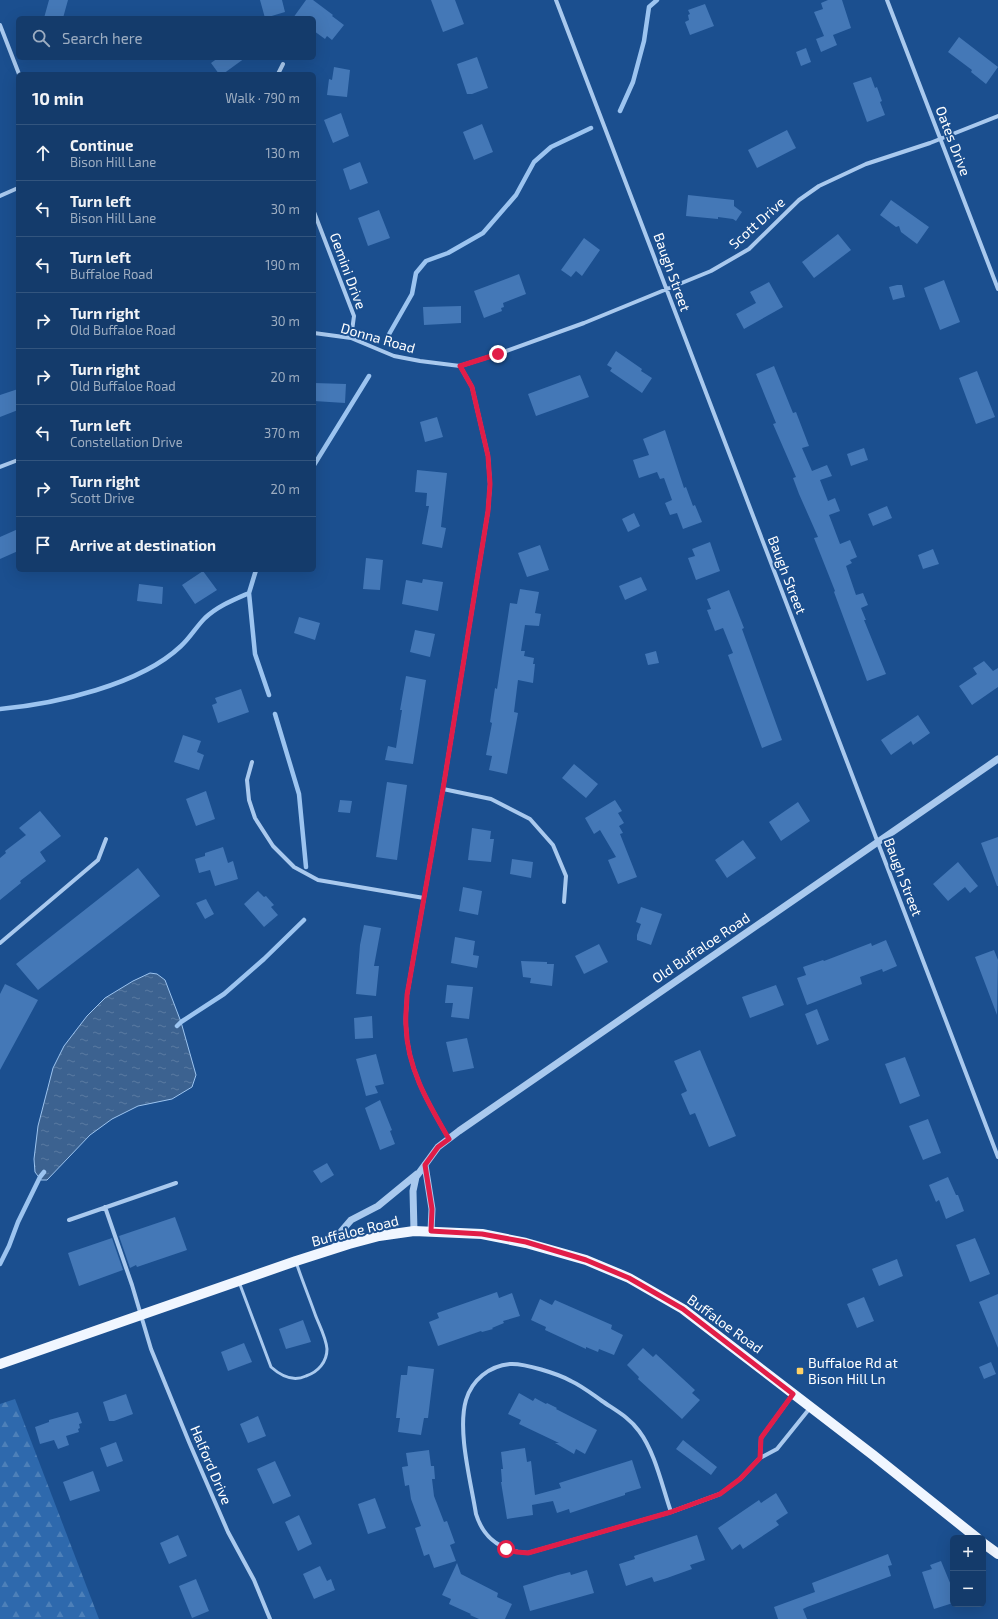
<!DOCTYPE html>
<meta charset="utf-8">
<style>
body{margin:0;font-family:"Exo 2",sans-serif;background:#1d4271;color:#f1f3f6}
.controls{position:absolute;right:12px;bottom:12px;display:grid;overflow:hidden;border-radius:6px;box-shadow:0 4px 16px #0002}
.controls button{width:36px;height:36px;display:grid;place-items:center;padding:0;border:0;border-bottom:1px solid #33557e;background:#143b6b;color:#f1f3f6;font:20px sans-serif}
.stop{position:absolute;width:12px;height:12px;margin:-9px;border:3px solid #e11d48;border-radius:50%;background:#fff}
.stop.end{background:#e11d48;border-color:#fff;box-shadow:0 1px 4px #0008}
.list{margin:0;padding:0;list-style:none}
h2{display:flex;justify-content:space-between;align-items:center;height:52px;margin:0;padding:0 16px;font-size:17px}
h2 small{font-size:13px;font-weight:400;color:#9dadc1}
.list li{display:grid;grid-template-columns:26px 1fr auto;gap:12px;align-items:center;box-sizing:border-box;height:56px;padding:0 16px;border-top:1px solid #33557e}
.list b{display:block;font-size:15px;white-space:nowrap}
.list p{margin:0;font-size:13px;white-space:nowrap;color:#9dadc1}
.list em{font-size:13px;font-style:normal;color:#9dadc1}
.icon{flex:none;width:22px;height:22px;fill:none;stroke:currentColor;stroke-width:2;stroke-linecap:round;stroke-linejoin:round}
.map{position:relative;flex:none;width:998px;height:1619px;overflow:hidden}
.search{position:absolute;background:#143b6b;box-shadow:0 4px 16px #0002;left:16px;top:16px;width:300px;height:44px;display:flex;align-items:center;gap:10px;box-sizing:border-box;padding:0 14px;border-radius:6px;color:#9dadc1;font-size:15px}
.panel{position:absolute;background:#143b6b;box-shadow:0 4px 16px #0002;left:16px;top:72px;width:300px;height:500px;border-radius:6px}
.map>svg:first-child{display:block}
</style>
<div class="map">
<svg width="998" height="1619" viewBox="0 0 998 1619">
<defs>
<pattern id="forest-firs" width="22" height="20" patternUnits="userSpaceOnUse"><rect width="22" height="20" fill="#2e69ad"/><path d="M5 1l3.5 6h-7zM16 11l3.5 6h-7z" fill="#4d80b9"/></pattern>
<pattern id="water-ripples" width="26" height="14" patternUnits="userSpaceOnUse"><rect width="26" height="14" fill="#3c6290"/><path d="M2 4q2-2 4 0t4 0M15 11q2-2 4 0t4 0" fill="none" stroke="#597aa1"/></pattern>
</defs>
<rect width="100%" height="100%" fill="#1b4f8f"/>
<path fill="url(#forest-firs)" d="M15 1399 99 1619H0V1404Z"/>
<path fill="url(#water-ripples)" stroke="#9cc4f0" d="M150 973 157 974 165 980 181 1022 196 1075 192 1087 172 1099 138 1106 112 1119 90 1135 47 1180H41L35 1172 34 1159 38 1126 53 1068 64 1046 87 1016 105 998 133 981Z"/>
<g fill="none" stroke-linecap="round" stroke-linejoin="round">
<path stroke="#9cc4f0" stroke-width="4.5" d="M620 111 633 82 644 41 649 7 657 0
M388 336 412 294 416 273 426 261 448 253 483 233 516 195 534 162 551 147 591 128
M314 465 369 376
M256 570 249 593 255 654 269 695
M0 709C55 704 140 685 181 646 190 638 196 627 205 618 218 606 233 600 249 593
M275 714 299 794 306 867
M177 1026 181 1022 224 994 264 959 304 920
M0 1264 9 1246 18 1222 40 1177 44 1172"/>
</g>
<path fill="#4478b7" d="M49 0H68L63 18H44Z
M260 0H282L285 12 265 18Z
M306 0H313L333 15 332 16 344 25 332 40 327 36 325 39 314 31V18H293Z
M431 0H455L464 24 443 32Z
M828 0H842L851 28 833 35 837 45 821 52 816 39 824 36 814 12 823 9 821 3Z
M705 4 714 26 690 35 685 22 689 20 688 15 690 14 688 10Z
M959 37 998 67 986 84 971 72 972 70 948 52Z
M806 48 811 62 801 66 796 52Z
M477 57 488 88 472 94H467L457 64Z
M218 58H245L223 74H219L211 63Z
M334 67 350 70 347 97 327 95 329 79 332 80Z
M871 77 875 88 877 87 882 101 880 102 885 115 867 122 853 83Z
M341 113 349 136 333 143 324 120Z
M482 124 493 152 474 160 463 132Z
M787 130 796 148 757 168 748 150Z
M360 162 368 183 350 190 343 169Z
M688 195 734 200V206L742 212 736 221 733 219 718 217V219L686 216Z
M891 200 929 227 917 244 901 232 899 226 896 227 880 215Z
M379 210 390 238 368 246 358 218Z
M838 234 851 250 814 278 802 262Z
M584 238 600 250 582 276 576 271 571 277 561 270Z
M519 274 526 294 503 303 504 307 501 308 502 311 484 318 474 291Z
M944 280 960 322 940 330 924 288Z
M769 282 783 307 744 329 736 314 756 303 750 292Z
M897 285H902L905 297 893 300 889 287Z
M461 306V323L424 325 423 307Z
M616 351 642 369 641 371 652 378 642 393 610 371 612 368 607 365Z
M774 366 793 413 796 412 809 446 802 448 812 471 827 465 832 476 820 480 828 501 835 498 840 511 829 515 840 544 850 540 857 557 850 560 852 563 846 566 856 595 863 593 868 605 861 608 866 620H864L886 674 867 681 834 592 835 591 814 538 818 537 799 494 793 478 796 477 773 424 776 423 756 374Z
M977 371 995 417 976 424 959 378Z
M580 375 589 397 536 416 528 394Z
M314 383 346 384 345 403 314 401Z
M18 389V410L0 417V395Z
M437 417 443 437 425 442 420 422Z
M665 430 684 488 686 487 693 506 695 505 702 522 683 529 677 513 670 515 665 503 672 500 664 478 660 479 657 472 639 478 633 460 649 455 643 439Z
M864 448 868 460 851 466 847 454Z
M417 470 447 473 441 527 446 528 442 548 422 544 429 506H426L427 493 415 492Z
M887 506 892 518 873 526 868 514Z
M634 513 640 526 628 532 622 519Z
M18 529V551L0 559V537Z
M710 542 720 571 696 580 688 558 695 556 692 549Z
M540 545 549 570 527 577 518 553Z
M933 549 939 564 923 569 918 555Z
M366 558 383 560 380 590 363 589Z
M203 571 217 590 195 604 182 585Z
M641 577 647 590 625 600 619 586Z
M423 579 443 582 438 611 402 604 406 580 422 583Z
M139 584 163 587 162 604 137 601Z
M520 589 539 592 535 613 541 614 539 626 525 625 521 651H525L524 656 534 658 533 664H535L533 683 518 680 514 712 518 713 507 774 489 770 492 756 486 755 492 723 490 722 495 688 497 689 510 603 517 604Z
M729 590 744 628 742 629 782 740 762 748 728 655 733 653 723 628 715 631 707 610 711 609 707 599Z
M299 617 320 623 315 640 294 633Z
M415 630 435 634 430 657 410 652Z
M656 651 659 663 648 665 645 654Z
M984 661 993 671 998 668V687L972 705 959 686 977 674 973 668Z
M406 676 426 680 413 764 385 760 388 746 396 748 402 710H400Z
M241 689 249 712 218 723 212 705 217 703 215 698Z
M918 715 930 733 913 745 911 741 891 755 881 740Z
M183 735 201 741 197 752 204 755 199 770 174 762Z
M574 764 598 784 586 798 562 778Z
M387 782 407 785 397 860 376 857Z
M206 791 215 819 196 826 186 799Z
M340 800 352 801 350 813 338 812Z
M615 800 622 811 618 813 624 823 619 826 623 833 620 834 637 877 618 884 608 860 616 857 600 830 594 834 585 818Z
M798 802 810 821 781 841 769 822Z
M40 811 61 836 40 852 46 861 20 881 21 883 0 900V858L6 853 5 851 26 835 19 828Z
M472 828 491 831 490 839H494L491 862 468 860Z
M998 837V886H997L981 843Z
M743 840 756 858 727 878 715 860Z
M223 847 228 863 233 861 238 879 215 886 210 870 199 873 195 859 205 856V853Z
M512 859 533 862 531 878 510 874Z
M958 862 978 886 970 893 965 887 948 901 933 884Z
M138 868 160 896 38 990 16 964Z
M463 887 482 891 478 915 459 911Z
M258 891 264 897 266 896 274 905 271 907 278 915 264 927 244 904Z
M206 899 214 914 205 919 196 903Z
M641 907 662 914 651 945 637 940V935L641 924 636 922Z
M364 925 381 928 374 966H379L376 996 356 994 360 945Z
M455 937 475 941 473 955 479 956 477 968 451 963Z
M886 940 897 966 883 972 882 969 860 977 862 984 807 1005 797 978 806 975 803 967 823 960 824 961 871 943 872 946Z
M599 944 608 962 584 974 575 956Z
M994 950 998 960 997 1015 975 957Z
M521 961 547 962V964H554L552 986 530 983 531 978 523 977Z
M5 984 38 1000 0 1070V994Z
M447 985 473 987 469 1019 451 1017 453 1003H445Z
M776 985 784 1005 750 1018 742 997Z
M817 1009 829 1040 817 1045 805 1014Z
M372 1016 373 1038 355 1039 354 1018Z
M467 1038 474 1068 453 1072 446 1042Z
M700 1050 736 1136 709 1147 695 1113 690 1115 681 1094 687 1091 674 1061Z
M376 1054 384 1084 375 1086 378 1093 366 1096 356 1059Z
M905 1057 920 1096 900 1104 885 1064Z
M380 1100 392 1130 390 1131 395 1144 380 1150 365 1108Z
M928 1119 941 1153 923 1160 909 1126Z
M327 1163 334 1175 321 1183 313 1171Z
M948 1177 956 1195H958L964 1211 946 1219 939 1200 936 1202 929 1185Z
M175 1217 187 1250 137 1267 136 1265 130 1268 119 1236Z
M112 1238 123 1270 79 1286 68 1253Z
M975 1238 990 1274 970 1282 956 1245Z
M897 1259 903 1276 879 1286 872 1269Z
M497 1292 499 1298 512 1293 520 1316 503 1321 504 1323 492 1328 493 1329 482 1332 481 1331 438 1346 429 1322 439 1318 437 1313Z
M998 1294V1348L979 1302Z
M864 1297 874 1321 857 1328 847 1304Z
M540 1299 552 1305 555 1300 612 1325 611 1329 623 1335 614 1355 599 1349 598 1352 586 1347V1349L545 1330 546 1327 531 1320Z
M303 1320 311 1342 286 1349 279 1329Z
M244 1343 252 1362 228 1371 221 1352Z
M643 1348 653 1357 656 1354 695 1390 692 1393 700 1400 682 1419 638 1379 639 1377 627 1365Z
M991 1362 996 1374 984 1379 979 1367Z
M408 1366 434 1369 428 1418H424L421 1435 398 1432 400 1418H396L401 1375H407Z
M519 1393 533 1401 535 1398 546 1404 547 1403 557 1408 556 1409 597 1430 585 1454 576 1449 574 1454 555 1443H559L519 1424 521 1420 508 1414Z
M126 1394 133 1414 114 1421H109L103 1402Z
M78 1412 82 1423 79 1424 80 1428 78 1429 79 1432 66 1436 69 1445 58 1449 54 1440 40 1444 35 1427 49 1422V1420Z
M258 1416 266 1436 248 1443 240 1424Z
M683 1440 717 1467 711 1475 676 1449Z
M116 1442 123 1461 107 1467 100 1448Z
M525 1448 527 1462 531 1461 535 1495 561 1488 559 1483 632 1460 641 1488 625 1493V1495L570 1513 569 1509 557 1513 553 1501 532 1505 533 1515 507 1519 501 1482H502L501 1469H503L501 1452Z
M429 1450 431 1466H434L435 1479H432L434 1496 444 1522 447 1521 455 1543 450 1545 456 1561 434 1568 429 1554 424 1556 415 1528 421 1526 411 1499 409 1485 405 1486 402 1467 408 1466 406 1453Z
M275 1461 291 1496 273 1504 257 1469Z
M93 1471 100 1491 70 1501 63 1482Z
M776 1493 788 1513 776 1521 779 1525 743 1549 740 1544 732 1550 718 1528 759 1500 761 1503Z
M375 1498 386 1528 368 1534 358 1504Z
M299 1515 312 1544 298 1551 285 1522Z
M178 1535 187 1556 169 1564 160 1543Z
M697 1535 705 1560 690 1565 692 1569 667 1578 654 1582 652 1577 626 1586 619 1564 635 1559 634 1556Z
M888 1554 892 1565 888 1566 891 1576 807 1607 803 1609 807 1619H778L774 1607 815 1592 812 1583Z
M941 1561 953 1590V1603L934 1609 922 1572 932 1569 930 1565Z
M457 1563 461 1574 498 1593 497 1597 512 1604 505 1619H479L470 1615 471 1614 449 1604 451 1599 442 1595Z
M320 1566 327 1581 331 1579 335 1590 314 1599 303 1574Z
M587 1570 594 1593 530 1611 523 1586 558 1575 570 1572 571 1575Z
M196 1579 209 1611 192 1618 179 1586Z"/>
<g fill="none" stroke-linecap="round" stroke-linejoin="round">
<path stroke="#a9c9ee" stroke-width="3" d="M239 1282 271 1367C281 1376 293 1382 306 1376 318 1372 327 1362 327 1349 326 1337 319 1325 315 1314 309 1297 302 1280 296 1262"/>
<path stroke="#a9c9ee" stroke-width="4" d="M556 0 998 1157
M887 0 998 289
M0 25 19 74
M278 74 283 64
M0 196 18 188
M314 212 354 316 351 338
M314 333 351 338 394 356 420 361 460 366 498 354 584 323 711 271 749 249 799 200 819 186 866 164 930 143 998 116
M0 467 18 460
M252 762 247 780 249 800 255 818 273 846 294 867 318 880 424 898
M443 789 491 799 530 819 553 845 566 876 564 902
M0 943 98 860 106 839
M449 1139C428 1103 407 1068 406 1026 405 1016 407 1005 407 995L443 789 488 511 490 484 488 456 472 387 460 366
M105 1207 132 1285 151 1349 189 1442 228 1532 254 1580 270 1619
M69 1220 176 1183
M760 1458 761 1438 793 1394
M671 1512C662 1486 655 1452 639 1431 629 1417 615 1410 602 1401 592 1394 582 1386 571 1381 559 1374 524 1363 510 1364 489 1366 472 1380 466 1400 457 1431 471 1482 476 1514 484 1540 502 1551 528 1553L671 1512 720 1494 740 1479 760 1458 777 1449 810 1408"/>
<path stroke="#a9c9ee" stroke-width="7" d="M425 1165 432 1209 431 1231
M414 1231 413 1191 416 1177 438 1147 459 1131 998 759
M334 1249 339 1234 351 1220 378 1206 417 1174"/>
<path stroke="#f0f6ff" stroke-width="10" d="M0 1364 296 1261 349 1244 379 1236 414 1231 482 1234 526 1243 586 1260 629 1278 683 1309 873 1455 977 1538
M983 1543 998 1554"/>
</g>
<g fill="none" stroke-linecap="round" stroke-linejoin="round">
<path stroke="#e11d48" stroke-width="5" d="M498 354 460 366 472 387 488 456 490 484 488 511 443 789 407 995C407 1005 405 1015 406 1026 407 1068 428 1103 449 1139L438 1147 425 1165 432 1209 431 1231 482 1234 526 1242 586 1260 629 1278 683 1309 793 1394 761 1438 760 1458 740 1479 720 1494 671 1512 528 1553 517 1552 506 1549"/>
</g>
<rect fill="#ffd166" stroke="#1b4f8f" stroke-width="1.5" x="796" y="1367" width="8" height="8" rx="2"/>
<g text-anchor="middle" stroke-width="4" stroke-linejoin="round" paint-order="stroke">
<g font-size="14" fill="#fff" stroke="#1b4f8f">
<text transform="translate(953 141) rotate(69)" y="5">Oates Drive</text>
<text transform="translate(757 223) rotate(-42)" y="5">Scott Drive</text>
<text transform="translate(348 271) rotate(70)" y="5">Gemini Drive</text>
<text transform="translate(672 272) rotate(70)" y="5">Baugh Street</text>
<text transform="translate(378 338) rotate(16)" y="5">Donna Road</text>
<text transform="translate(787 575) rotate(69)" y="5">Baugh Street</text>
<text transform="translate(903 877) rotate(69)" y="5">Baugh Street</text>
<text transform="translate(701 948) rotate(-34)" y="5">Old Buffaloe Road</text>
<text transform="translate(355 1231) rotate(-14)" y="5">Buffaloe Road</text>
<text transform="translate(725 1324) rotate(36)" y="5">Buffaloe Road</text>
<text transform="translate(211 1465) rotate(67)" y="5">Halford Drive</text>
</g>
<g font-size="14" fill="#fff" stroke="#1b4f8f" text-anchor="start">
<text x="808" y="1368">Buffaloe Rd at<tspan x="808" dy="16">Bison Hill Ln</tspan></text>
</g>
</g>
</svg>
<div class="controls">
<button>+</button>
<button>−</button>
</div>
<div class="stop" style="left:506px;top:1549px"></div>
<div class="stop end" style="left:498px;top:354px"></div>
<div class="search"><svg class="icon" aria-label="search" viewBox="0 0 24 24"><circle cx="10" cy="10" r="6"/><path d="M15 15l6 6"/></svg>Search here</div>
<section class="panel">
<h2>10 min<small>Walk · 790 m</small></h2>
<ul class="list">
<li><svg class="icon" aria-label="ahead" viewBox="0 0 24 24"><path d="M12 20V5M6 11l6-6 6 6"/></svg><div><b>Continue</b><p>Bison Hill Lane</p></div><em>130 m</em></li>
<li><svg class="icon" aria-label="left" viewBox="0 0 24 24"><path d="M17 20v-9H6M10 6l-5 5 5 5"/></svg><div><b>Turn left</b><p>Bison Hill Lane</p></div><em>30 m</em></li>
<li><svg class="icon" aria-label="left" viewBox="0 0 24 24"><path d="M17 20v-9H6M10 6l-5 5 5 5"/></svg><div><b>Turn left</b><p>Buffaloe Road</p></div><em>190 m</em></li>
<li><svg class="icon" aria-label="right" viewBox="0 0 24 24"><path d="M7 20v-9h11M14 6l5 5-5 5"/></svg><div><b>Turn right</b><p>Old Buffaloe Road</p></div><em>30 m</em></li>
<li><svg class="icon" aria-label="right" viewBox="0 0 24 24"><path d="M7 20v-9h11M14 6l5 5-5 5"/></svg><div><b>Turn right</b><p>Old Buffaloe Road</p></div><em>20 m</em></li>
<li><svg class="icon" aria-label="left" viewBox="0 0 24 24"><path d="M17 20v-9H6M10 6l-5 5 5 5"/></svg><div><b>Turn left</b><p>Constellation Drive</p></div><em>370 m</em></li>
<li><svg class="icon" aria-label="right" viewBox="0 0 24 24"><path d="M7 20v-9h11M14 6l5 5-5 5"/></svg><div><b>Turn right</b><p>Scott Drive</p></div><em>20 m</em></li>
<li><svg class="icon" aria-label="arrive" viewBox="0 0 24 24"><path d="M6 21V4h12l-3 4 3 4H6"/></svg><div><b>Arrive at destination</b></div></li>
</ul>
</section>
</div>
